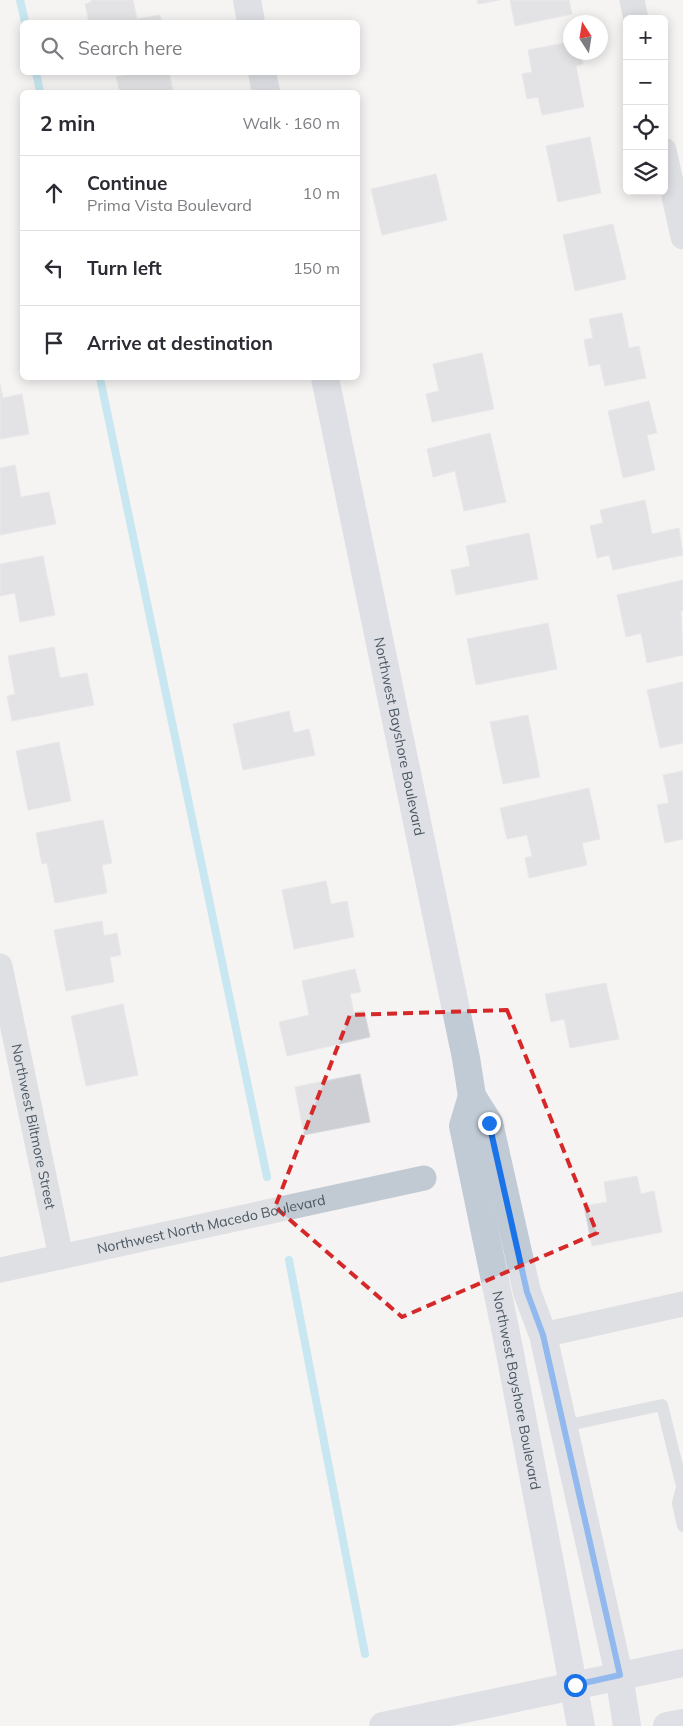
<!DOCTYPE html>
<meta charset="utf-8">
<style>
body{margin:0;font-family:Mulish,sans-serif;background:#f7f7f7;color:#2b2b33}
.controls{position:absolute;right:15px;top:15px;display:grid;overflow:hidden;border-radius:8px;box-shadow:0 2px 12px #0003}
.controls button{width:45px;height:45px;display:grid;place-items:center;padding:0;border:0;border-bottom:1px solid #e1e1e2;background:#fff;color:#2b2b33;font:25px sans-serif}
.compass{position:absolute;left:563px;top:15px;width:45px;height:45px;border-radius:50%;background:#fff;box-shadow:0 2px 12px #0003;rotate:348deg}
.stop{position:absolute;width:15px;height:15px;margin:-11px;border:4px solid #1a73e8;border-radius:50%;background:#fff}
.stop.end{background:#1a73e8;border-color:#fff;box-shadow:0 1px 5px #0008}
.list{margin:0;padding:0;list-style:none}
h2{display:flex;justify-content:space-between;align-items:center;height:65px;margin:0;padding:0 20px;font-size:21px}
h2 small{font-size:16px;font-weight:400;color:#7c7c81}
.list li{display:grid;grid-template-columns:32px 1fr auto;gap:15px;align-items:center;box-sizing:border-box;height:75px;padding:0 20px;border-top:1px solid #e1e1e2}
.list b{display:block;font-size:19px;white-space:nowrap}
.list p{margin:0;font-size:16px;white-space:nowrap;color:#7c7c81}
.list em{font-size:16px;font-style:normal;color:#7c7c81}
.icon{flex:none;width:28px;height:28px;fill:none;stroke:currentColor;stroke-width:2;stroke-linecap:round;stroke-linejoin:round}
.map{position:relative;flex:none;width:683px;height:1726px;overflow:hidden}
.search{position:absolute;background:#fff;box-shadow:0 2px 12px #0003;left:20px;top:20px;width:340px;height:55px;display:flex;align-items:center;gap:12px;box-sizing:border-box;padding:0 18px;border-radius:8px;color:#7c7c81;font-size:19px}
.panel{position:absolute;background:#fff;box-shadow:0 2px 12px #0003;left:20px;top:90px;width:340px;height:290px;border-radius:8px}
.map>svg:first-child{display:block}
</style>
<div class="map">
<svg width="683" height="1726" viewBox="0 0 683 1726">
<rect width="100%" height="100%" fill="#f5f3f3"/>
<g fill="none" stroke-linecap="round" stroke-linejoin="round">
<path stroke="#90daee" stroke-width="8" d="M20 0 25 22
M36 72 40 92
M100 378 267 1177
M289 1260 365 1654"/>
</g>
<path fill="#cdcfd5" stroke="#d7d9de" d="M91 0H133L137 19 160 15 162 22H89L85 4 91 2Z
M477 0H500L478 4Z
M510 0H569L572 14 515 26Z
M570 42V52H581L583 64 576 66 584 107 542 115 538 97 527 99 522 74 532 72 528 50Z
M139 72H169L173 92H120L116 77Z
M590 137 601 193 558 202 546 146Z
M436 174 447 220 382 235 371 189Z
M613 224 626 279 575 291 563 235Z
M622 313 629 348 639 346 646 378 605 386 600 364 589 366 584 340 593 338 589 319Z
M482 353 494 409 432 422 426 394 439 391 433 364Z
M0 384 3 398 22 394 29 434 0 439Z
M649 401 657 433 647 435 655 470 623 478 608 411Z
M490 433 506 502 464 511 455 471 433 477 427 449Z
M15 465 21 497 49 492 56 524 0 535V468Z
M645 500 652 534 679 528 683 555 613 570 609 555 597 558 590 526 603 523 600 510Z
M529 533 538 579 456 595 451 570 470 566 466 546Z
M43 556 55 615 20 622 15 593 0 596V564Z
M683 580V611H681L683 655 647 663 641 633 626 637 617 595Z
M548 623 557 669 476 685 467 639Z
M54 647 60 678 87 673 94 705 12 721 7 696 15 694 8 656Z
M683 682V743L660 748 647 690Z
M289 711 294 733 309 729 315 755 243 770 233 724Z
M528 715 540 777 503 784 490 722Z
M59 742 71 801 28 810 16 751Z
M683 771V839L665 843 657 805 669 803 663 775Z
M589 788 600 839 582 843 587 865 529 878 525 858 532 856 527 835 507 839 500 808Z
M103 820 112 863 102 865 107 893 55 903 47 863 42 864 36 833Z
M326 881 331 904 347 901 354 937 294 949 282 890Z
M102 921 104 936 117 933 121 955 110 957 114 982 66 991 54 930Z
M355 969 361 992 350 994 354 1013 364 1010 370 1037 287 1056 279 1022 309 1015 302 981Z
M606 983 619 1039 570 1048 564 1019 551 1022 545 994Z
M123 1004 138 1075 86 1086 71 1016Z
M360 1074 370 1122 304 1135 295 1087Z
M637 1176 641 1194 654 1191 662 1232 592 1246 584 1206 607 1202 604 1182Z"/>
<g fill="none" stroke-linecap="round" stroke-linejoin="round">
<path stroke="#c1cad2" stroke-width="12" d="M564 1426 662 1405 683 1490
M681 1491 678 1503 683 1526"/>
<g stroke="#c1cad2" stroke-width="25">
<path d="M632 0 636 19"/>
<path d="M664 150 683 237"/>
<path id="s1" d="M0 966 61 1257"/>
<path id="s2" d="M0 1270 424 1178"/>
<path d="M543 1335 683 1304"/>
</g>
<g stroke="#c1cbd6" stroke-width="28">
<path d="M247 0 251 22"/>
<path d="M262 72 266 92"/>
<path id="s3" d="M325 378 466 1058 472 1096 489 1123 527 1292 543 1335 619 1675 627 1726"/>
<path id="s4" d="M472 1096 463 1126 508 1343 581 1726"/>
<path d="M383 1726 683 1663"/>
<path d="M667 1726 683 1723"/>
</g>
</g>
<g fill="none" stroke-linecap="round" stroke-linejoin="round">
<path stroke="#1a73e8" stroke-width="6" d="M489 1123 527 1292 543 1335 620 1675 575 1685"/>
</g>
<path d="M0 0H683V1726H0ZM507 1010 597 1233 402 1317 275 1207 350 1015Z" fill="#f5f3f3" fill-opacity=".55" fill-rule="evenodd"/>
<path fill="none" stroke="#d62828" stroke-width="4" stroke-dasharray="10 6" stroke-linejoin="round" d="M507 1010 597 1233 402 1317 275 1207 350 1015Z"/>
<g text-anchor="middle" stroke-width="5" stroke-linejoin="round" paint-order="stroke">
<g font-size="14" fill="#4a5661" stroke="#fff">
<text dy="5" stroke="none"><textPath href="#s3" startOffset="366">Northwest Bayshore Boulevard</textPath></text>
<text dy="5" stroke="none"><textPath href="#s1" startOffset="164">Northwest Biltmore Street</textPath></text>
<text dy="5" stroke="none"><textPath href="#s2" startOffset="216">Northwest North Macedo Boulevard</textPath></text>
<text dy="5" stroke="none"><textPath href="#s4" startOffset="301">Northwest Bayshore Boulevard</textPath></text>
</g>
</g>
</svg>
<div class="controls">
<button>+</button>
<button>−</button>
<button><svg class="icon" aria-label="locate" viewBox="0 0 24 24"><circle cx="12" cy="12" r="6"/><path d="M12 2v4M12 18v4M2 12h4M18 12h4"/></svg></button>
<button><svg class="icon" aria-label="layers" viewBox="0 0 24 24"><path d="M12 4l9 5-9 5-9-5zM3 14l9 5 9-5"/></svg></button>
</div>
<svg class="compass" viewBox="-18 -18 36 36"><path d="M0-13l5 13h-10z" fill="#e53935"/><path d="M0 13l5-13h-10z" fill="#7c7c81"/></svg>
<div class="stop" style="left:575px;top:1685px"></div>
<div class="stop end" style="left:489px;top:1123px"></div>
<div class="search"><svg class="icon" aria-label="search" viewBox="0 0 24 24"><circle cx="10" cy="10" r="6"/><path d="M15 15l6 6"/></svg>Search here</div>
<section class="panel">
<h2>2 min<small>Walk · 160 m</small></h2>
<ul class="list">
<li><svg class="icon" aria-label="ahead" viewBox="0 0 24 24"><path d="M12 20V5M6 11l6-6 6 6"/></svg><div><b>Continue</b><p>Prima Vista Boulevard</p></div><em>10 m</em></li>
<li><svg class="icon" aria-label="left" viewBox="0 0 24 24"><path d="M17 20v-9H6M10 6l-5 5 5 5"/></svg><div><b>Turn left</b></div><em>150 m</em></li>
<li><svg class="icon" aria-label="arrive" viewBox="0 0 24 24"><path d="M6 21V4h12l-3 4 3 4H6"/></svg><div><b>Arrive at destination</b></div></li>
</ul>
</section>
</div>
